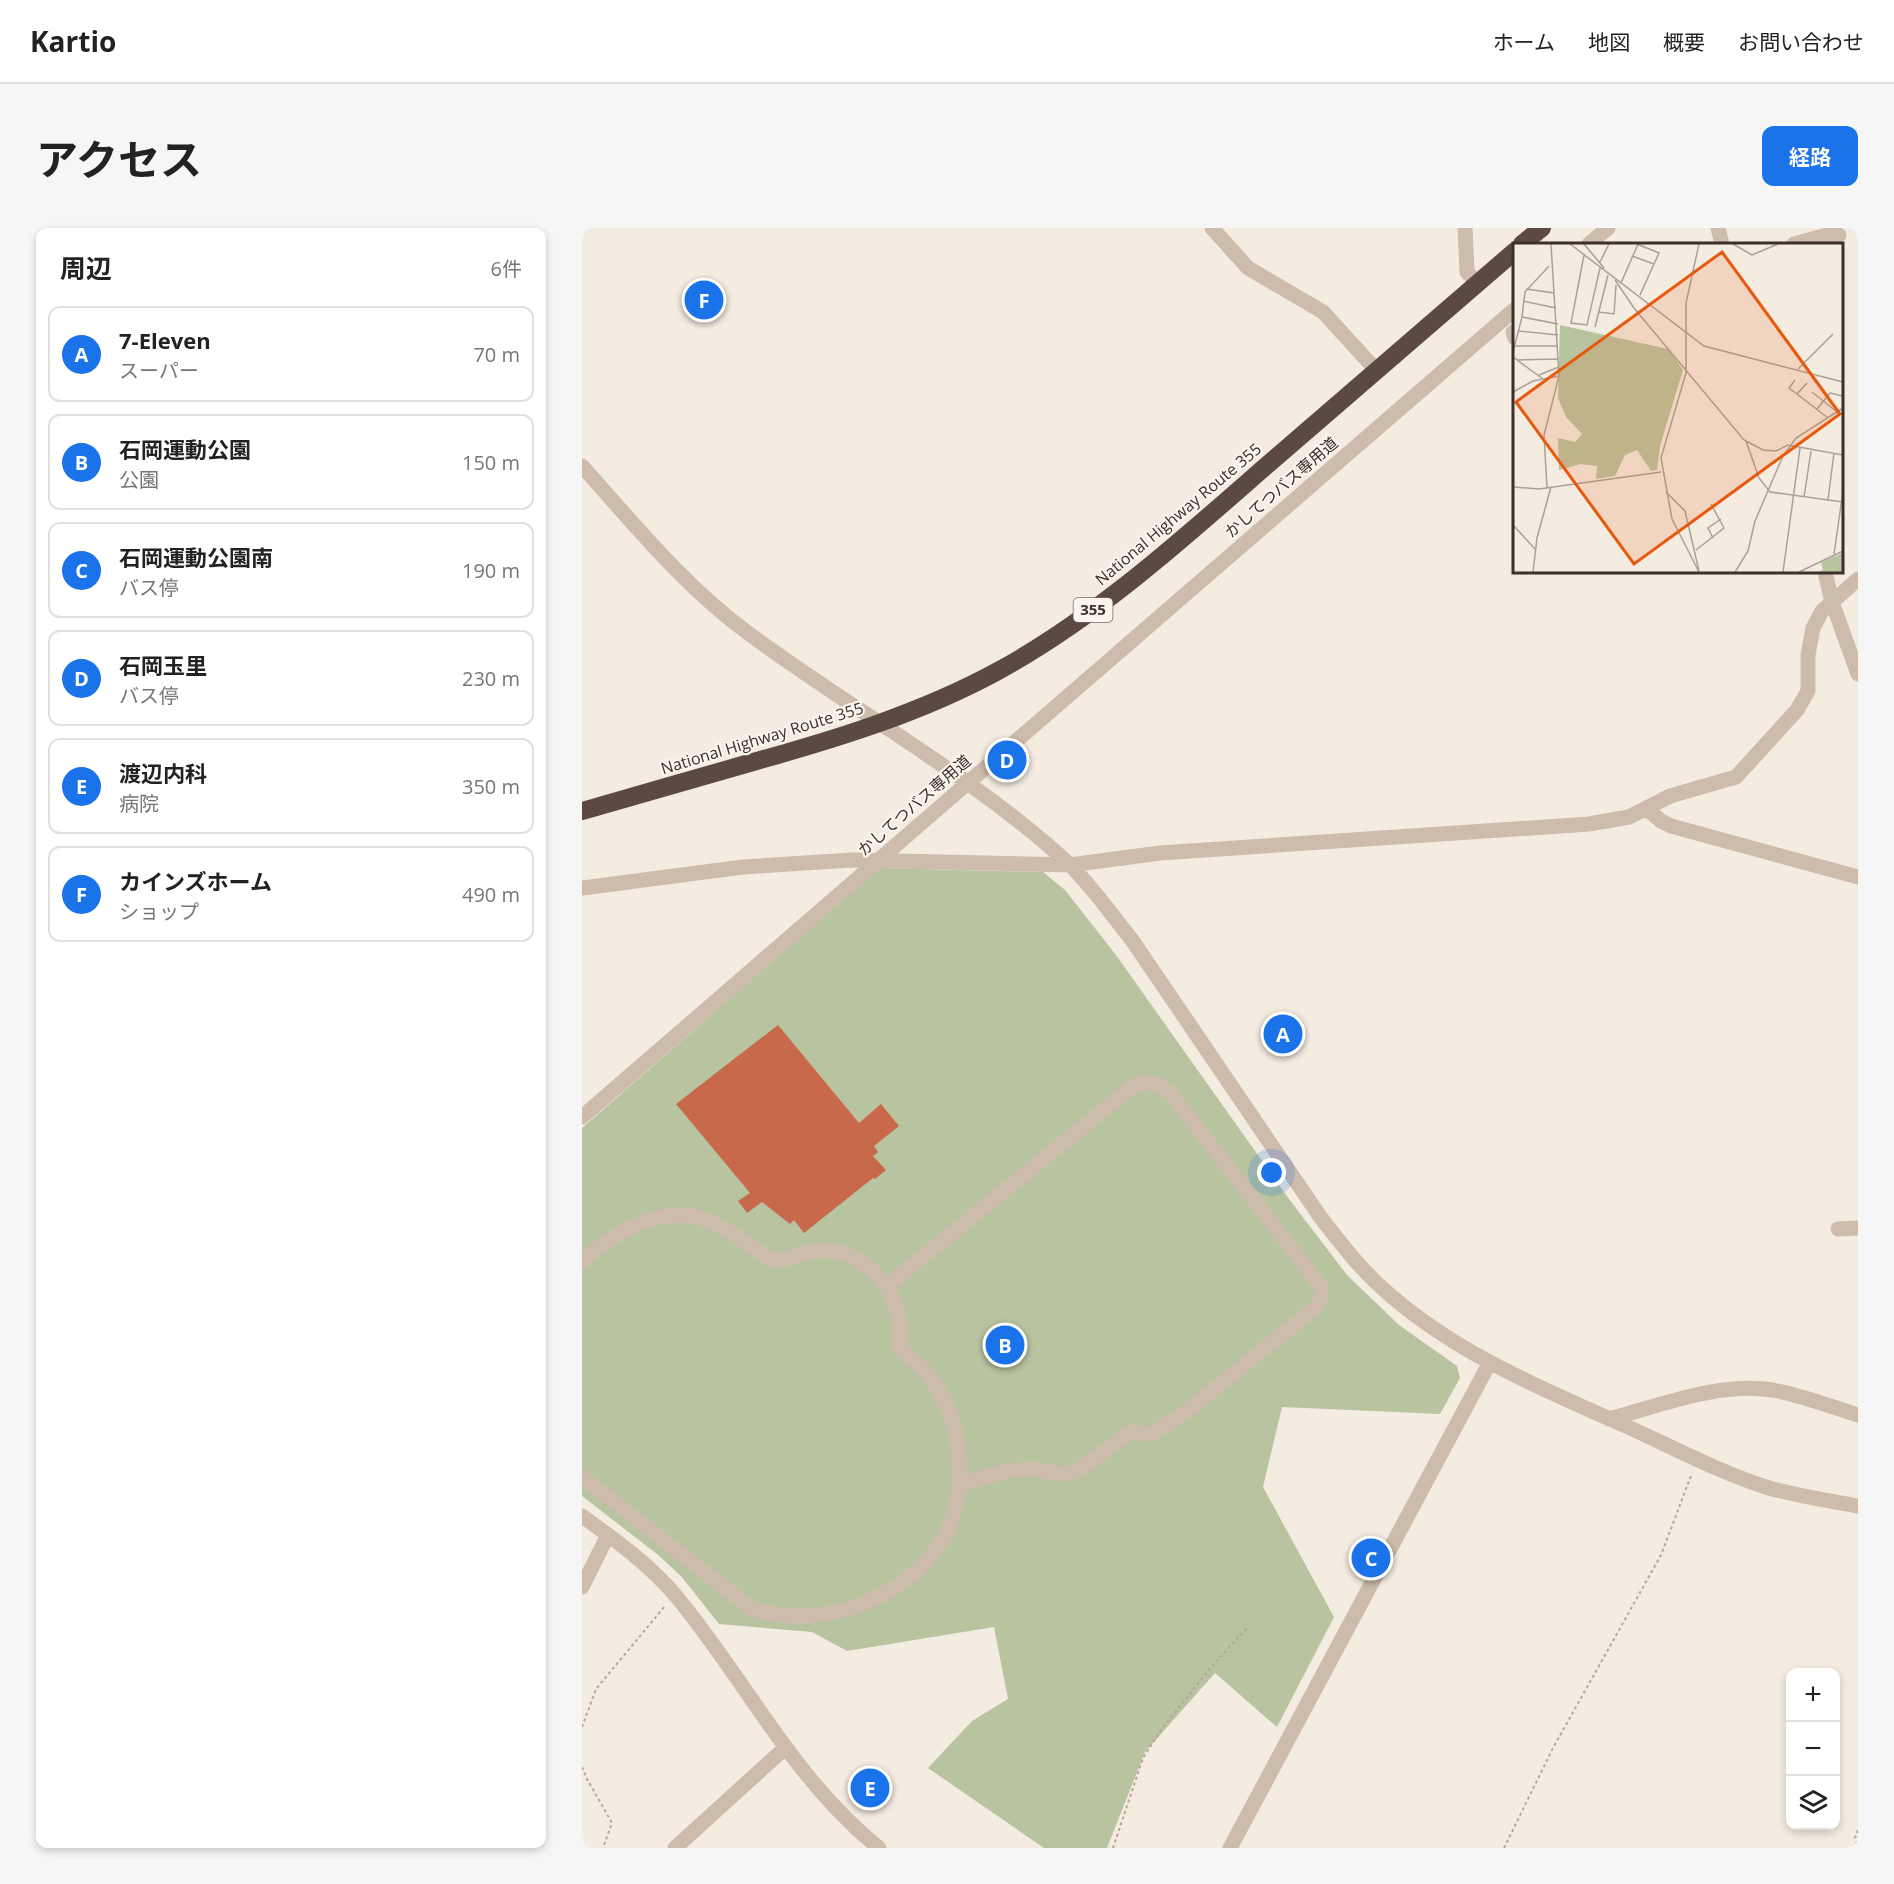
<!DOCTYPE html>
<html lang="ja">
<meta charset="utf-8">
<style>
body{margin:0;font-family:"Open Sans","Noto Sans JP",sans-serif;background:#f6f6f6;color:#222}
.controls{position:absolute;right:18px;bottom:18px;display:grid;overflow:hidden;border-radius:12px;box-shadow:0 3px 9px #0003}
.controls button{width:54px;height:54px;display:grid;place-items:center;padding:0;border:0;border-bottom:2px solid #e0e0e0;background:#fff;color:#222;font:30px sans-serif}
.you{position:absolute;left:690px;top:945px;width:21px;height:21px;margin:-15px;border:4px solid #fff;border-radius:50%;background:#1a73e8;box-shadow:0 0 0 9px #1a73e833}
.badge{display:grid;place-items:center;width:39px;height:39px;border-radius:50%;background:#1a73e8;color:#fff;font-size:20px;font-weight:700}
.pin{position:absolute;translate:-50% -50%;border:3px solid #fff;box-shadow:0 2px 6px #0006}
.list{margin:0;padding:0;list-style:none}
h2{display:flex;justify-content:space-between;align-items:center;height:78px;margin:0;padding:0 24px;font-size:26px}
h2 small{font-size:20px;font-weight:400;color:#767676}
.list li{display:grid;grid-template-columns:39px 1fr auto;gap:18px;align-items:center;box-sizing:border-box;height:96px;margin:0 12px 12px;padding:0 12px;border:2px solid #e0e0e0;border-radius:12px}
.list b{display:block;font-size:22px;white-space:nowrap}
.list p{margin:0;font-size:20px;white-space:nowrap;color:#767676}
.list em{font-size:20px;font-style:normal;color:#767676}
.icon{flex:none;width:33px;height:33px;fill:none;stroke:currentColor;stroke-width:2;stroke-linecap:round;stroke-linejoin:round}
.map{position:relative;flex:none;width:1276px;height:1620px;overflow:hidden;border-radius:12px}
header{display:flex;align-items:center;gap:36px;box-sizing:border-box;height:84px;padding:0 30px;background:#fff;border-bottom:2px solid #e0e0e0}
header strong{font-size:28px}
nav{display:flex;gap:33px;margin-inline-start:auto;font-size:21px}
.intro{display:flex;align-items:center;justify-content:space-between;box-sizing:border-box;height:144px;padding:0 36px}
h1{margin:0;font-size:42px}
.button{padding:15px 27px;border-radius:12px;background:#1a73e8;color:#fff;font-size:21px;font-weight:700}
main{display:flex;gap:36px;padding:0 36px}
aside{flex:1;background:#fff;border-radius:12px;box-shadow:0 3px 9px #0003}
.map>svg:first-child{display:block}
</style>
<header>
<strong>Kartio</strong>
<nav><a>ホーム</a><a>地図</a><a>概要</a><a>お問い合わせ</a></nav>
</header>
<div class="intro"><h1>アクセス</h1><a class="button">経路</a></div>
<main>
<aside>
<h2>周辺<small>6件</small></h2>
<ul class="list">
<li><span class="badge">A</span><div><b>7-Eleven</b><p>スーパー</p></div><em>70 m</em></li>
<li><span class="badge">B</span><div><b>石岡運動公園</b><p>公園</p></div><em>150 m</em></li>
<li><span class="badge">C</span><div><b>石岡運動公園南</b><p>バス停</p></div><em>190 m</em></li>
<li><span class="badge">D</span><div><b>石岡玉里</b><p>バス停</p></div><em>230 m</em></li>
<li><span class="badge">E</span><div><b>渡辺内科</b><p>病院</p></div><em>350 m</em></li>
<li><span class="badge">F</span><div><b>カインズホーム</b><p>ショップ</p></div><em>490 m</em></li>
</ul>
</aside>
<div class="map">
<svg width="1276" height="1620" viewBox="0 0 1276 1620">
<rect width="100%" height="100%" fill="#f4ebe1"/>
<path fill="#b8c4a0" d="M297 640 461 644 483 662 534 727 707 971 765 1047 817 1097 875 1138 878 1150 858 1186 700 1179 681 1259 752 1389 695 1499 633 1445 563 1524 525 1620H462L346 1540 390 1493 426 1471 412 1399 265 1423 230 1404 137 1396 99 1348 75 1326 0 1268V900Z"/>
<path fill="#c8694b" d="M698 784 710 802 712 800 720 811 717 812 721 817 704 829 699 821H696L680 797Z
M196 797 277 895 299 876 317 898 292 918 296 924 291 928 304 942 293 951 291 950 222 1005 212 992 208 996 180 974 165 985 156 973 168 965 94 876Z"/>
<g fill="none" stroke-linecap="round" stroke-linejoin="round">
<path stroke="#b9a596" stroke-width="2" stroke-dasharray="3 3" stroke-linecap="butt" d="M0 1499 14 1461 83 1378
M0 1539 5 1551 30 1595 21 1620
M1276 1602 1273 1610 1276 1618
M531 1620 561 1530 579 1502 630 1438 666 1399
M922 1620 971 1520 1079 1327 1110 1245"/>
<path stroke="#cdbbac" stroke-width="15" d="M630 0 666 40 741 84 795 143
M883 0 885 44 895 55
M1136 0 1140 16
M1007 16 1026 0
M1212 16 1245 7H1257
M931 104 933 110
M0 238C52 296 102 358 166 405 271 483 389 546 486 635 510 658 529 686 550 712L739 990C758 1014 776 1038 799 1059 870 1124 958 1160 1046 1199 1092 1220 1139 1245 1187 1260 1216 1268 1246 1273 1276 1278
M1243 344 1250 374 1276 446
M1065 581 1079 593 1089 598 1276 649
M0 660 161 639 270 632 488 637 578 625 1007 596 1047 589 1088 568 1154 549 1215 482 1226 463V427L1231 400 1240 383 1276 351
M0 889 933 81
M1256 1001 1276 1000
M0 1034C30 1006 79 976 122 991 146 1000 168 1018 190 1032 207 1034 222 1022 240 1022 278 1023 311 1053 317 1091 318 1100 317 1110 317 1119 326 1130 339 1137 347 1148 374 1184 378 1214 378 1257
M1027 1191C1080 1177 1140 1152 1196 1163 1222 1168 1250 1179 1276 1187
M0 1249 169 1380C239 1406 338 1367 368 1297 373 1285 375 1271 378 1257L419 1244 434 1242 452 1241 480 1246 495 1243 543 1208 550 1204 569 1206 599 1188 733 1080C740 1072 741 1068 738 1057L589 866C577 854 565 850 550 859L305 1058
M0 1288C33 1312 67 1336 94 1368 163 1451 211 1551 297 1620
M0 1359 26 1307
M93 1620 203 1520
M648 1620 907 1136"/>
<path stroke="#5c4a42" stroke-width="18" d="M940 16 960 0
M0 583C57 567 114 550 171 534 254 511 339 485 416 443 511 391 594 317 676 245 762 171 847 97 933 23"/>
</g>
<g text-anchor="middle" stroke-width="4.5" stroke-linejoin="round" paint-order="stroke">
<rect fill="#fbf5ee" stroke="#756b66" stroke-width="1.5" x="491.5" y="370" width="39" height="24" rx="4.5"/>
<g font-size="15" font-weight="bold" fill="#3b302b">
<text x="511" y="387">355</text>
</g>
<g font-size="16" fill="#3b302b" stroke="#fbf5ee">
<text transform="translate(699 259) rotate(-41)" y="6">かしてつバス専用道</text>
<text transform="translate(596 286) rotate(-40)" y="6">National Highway Route 355</text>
<text transform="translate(180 510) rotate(-17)" y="6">National Highway Route 355</text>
<text transform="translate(332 577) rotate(-41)" y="6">かしてつバス専用道</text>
</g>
</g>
<g transform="translate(931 15)">
<rect width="330" height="330" fill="#f4ebe1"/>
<path d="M47 82 155 106 170 127 147 203 144 227 138 228 124 207 112 212 102 233 83 236 84 223 68 221 46 227 45 195 62 199 69 191 53 174 45 155ZM330 310V329H306L310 327 308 319Z" fill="#b8c4a0"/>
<path fill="none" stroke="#aaa098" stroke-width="1.5" d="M57 1 191 103 330 139M71 1 91 25M124 1 146 10 127 52M186 1 173 60V130L148 215 159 276 186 329M220 1 239 12 265 1M71 12 58 80 74 82 87 25M119 13 141 21M87 19 96 1M102 37 121 65 231 197 250 207 263 208 275 202 330 212M108 40 125 1M13 46 41 50M10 58 43 65M85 69 101 71 103 42M9 74 12 49 36 23M82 84 95 32M6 88 45 92M2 103H45M0 109 9 74 45 81M0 114 30 136M4 117 45 116M285 126 320 91M26 132 46 124M282 137 276 145 284 151M294 140 284 151 315 175M0 149 20 138 46 133M299 149 324 169M304 166 317 150 330 153M233 198 246 235 257 249 330 259M0 244 26 246 148 229M34 245 31 192 46 133 38 1M153 249 172 268 186 328M291 254 298 208M315 257 321 210M0 282 22 306M200 295 195 285 208 276M183 307 211 285 198 261M321 311 330 248M20 329 24 295 38 244M222 329 235 308 242 278 270 213 283 195 330 165M270 329 287 205M286 329 330 308"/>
<path fill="#e8590c" fill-opacity="0.15" stroke="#e8590c" stroke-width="3" d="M209 9 327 171 121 321 3 159Z"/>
<rect width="330" height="330" fill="none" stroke="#3b302b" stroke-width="3"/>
</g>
</svg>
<div class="controls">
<button>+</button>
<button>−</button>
<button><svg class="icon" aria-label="layers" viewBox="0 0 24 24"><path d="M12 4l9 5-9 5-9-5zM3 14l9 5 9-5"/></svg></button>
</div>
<div class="you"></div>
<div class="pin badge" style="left:701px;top:806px">A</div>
<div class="pin badge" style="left:423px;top:1117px">B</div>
<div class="pin badge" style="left:789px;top:1330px">C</div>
<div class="pin badge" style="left:425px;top:532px">D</div>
<div class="pin badge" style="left:288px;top:1560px">E</div>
<div class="pin badge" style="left:122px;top:72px">F</div>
</div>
</main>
